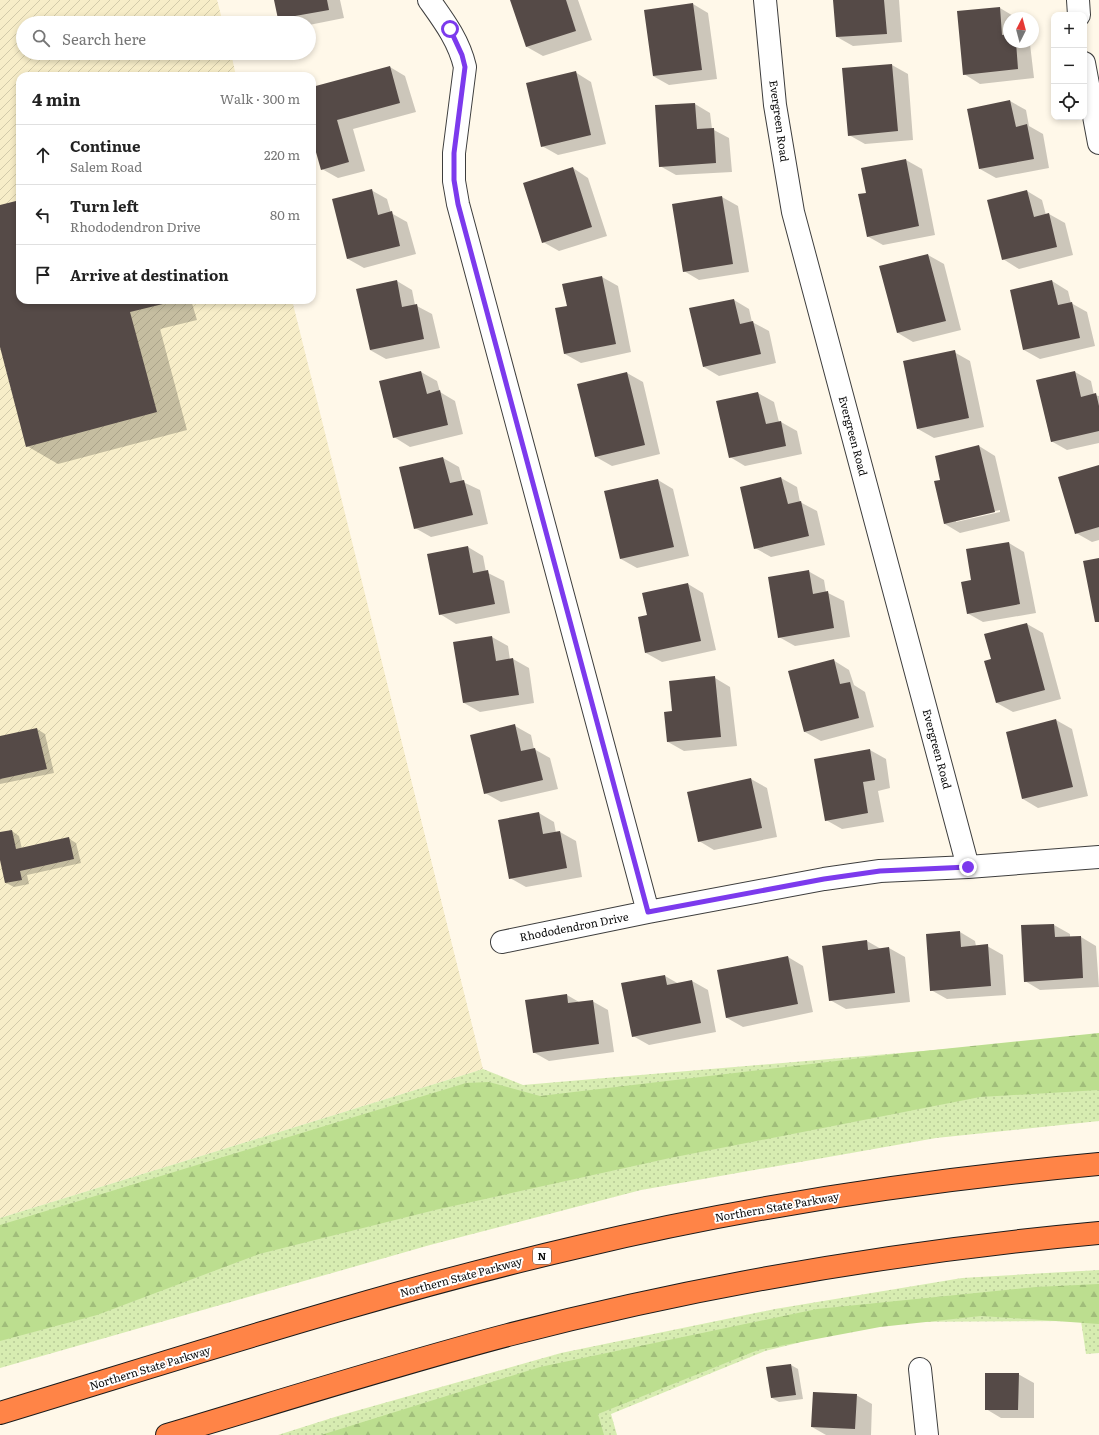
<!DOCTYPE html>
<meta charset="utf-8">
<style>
body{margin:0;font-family:Literata,serif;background:#f6f6f6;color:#222}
.controls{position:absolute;right:12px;top:12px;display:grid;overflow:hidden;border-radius:8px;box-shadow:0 2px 6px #0003}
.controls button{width:36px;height:36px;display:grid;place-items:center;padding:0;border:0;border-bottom:1px solid #e0e0e0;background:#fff;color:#222;font:20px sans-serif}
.compass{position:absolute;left:1003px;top:12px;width:36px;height:36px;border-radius:50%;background:#fff;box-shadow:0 2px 6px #0003;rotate:6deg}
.stop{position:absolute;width:12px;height:12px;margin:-9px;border:3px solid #7c3aed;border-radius:50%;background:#fff}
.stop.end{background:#7c3aed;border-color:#fff;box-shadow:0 1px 4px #0008}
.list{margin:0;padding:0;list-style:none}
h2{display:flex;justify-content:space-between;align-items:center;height:52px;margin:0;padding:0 16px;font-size:17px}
h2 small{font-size:13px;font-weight:400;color:#767676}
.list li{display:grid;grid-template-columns:26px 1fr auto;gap:12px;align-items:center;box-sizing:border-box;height:60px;padding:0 16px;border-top:1px solid #e0e0e0}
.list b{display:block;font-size:15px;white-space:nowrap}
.list p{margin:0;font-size:13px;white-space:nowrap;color:#767676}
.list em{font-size:13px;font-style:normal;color:#767676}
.icon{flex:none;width:22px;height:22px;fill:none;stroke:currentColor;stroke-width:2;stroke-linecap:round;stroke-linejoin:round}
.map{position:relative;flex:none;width:1099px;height:1435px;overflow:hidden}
.search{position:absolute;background:#fff;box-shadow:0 2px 6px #0003;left:16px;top:16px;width:300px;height:44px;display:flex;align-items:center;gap:10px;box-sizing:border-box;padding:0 14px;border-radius:22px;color:#767676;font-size:15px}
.panel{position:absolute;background:#fff;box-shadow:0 2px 6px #0003;left:16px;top:72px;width:300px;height:232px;border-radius:12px}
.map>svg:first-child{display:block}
</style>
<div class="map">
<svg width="1099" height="1435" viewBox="0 0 1099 1435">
<defs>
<pattern id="farmland-furrows" width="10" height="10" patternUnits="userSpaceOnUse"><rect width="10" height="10" fill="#f7edc8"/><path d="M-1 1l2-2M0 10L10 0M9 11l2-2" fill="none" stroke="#d2caaa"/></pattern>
<pattern id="grass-dots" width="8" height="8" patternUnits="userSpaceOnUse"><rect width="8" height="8" fill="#d7ecb1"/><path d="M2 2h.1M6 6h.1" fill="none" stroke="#b7c997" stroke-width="1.8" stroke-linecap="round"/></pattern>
<pattern id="forest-firs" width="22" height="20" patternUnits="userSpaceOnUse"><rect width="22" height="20" fill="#bcde8f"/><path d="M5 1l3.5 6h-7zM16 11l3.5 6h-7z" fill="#a0bd7a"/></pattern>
</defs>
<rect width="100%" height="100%" fill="#fff8e9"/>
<path fill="url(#farmland-furrows)" d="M0 0H217L223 23H23V53H231L236 76H20V300H292L483 1069 0 1218Z"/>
<path fill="url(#grass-dots)" d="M1099 1036V1121L936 1138 641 1190 430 1245 0 1368V1218L483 1069 523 1085Z
M1099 1270V1353L1086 1354 1081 1321 883 1322 765 1351 611 1414 617 1435H278L338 1416 561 1353 775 1309 962 1278Z"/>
<path fill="url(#forest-firs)" d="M1099 1033V1090L980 1097 670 1158 435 1210 259 1254 97 1315 0 1341V1225L466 1083 489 1082 540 1096 904 1053Z
M1099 1284V1324L981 1316 880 1327 758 1350 598 1414 604 1435H321L540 1367 817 1309 1036 1287Z"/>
<path fill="#0003" fill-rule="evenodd" d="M275 0H340L344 18 309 25V23H287L279 18Z
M511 0H578L592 40 543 56 527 47Z
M834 0H899L902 42 853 46 837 37Z
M693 4 708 13 717 79 669 85 653 76Z
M1000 8 1015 17 1009 18V42H1027L1030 44 1034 78 980 84 964 74Z
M892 65 908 74 913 140 865 144 849 135Z
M390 67 405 76 416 112 353 129 365 171 338 178 322 169 312 134V88Z
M575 72 591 82 606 144 558 155 542 146Z
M1010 101 1026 110 1029 126 1043 134 1049 168 996 178 980 169 968 110Z
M695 104 710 113 712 129 729 138 732 172 676 175 660 166Z
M906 160 922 169 935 235 883 245 867 236V194Z
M573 168 588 178 607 236 559 251 543 242Z
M371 190 387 199 391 213 407 222 416 254 364 268 348 259Z
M1027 191 1042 200 1046 215 1049 214 1065 223 1073 255 1019 269 1003 259Z
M722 197 738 206 749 272 699 280 684 271Z
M20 201V300H191L197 320 160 329 187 430 58 464 27 446 0 343V206Z
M928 255 944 264 961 330 913 342 898 333Z
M602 277 618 286 631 352 581 363 565 354 568 306Z
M397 281 412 290 415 305 432 314 440 348 386 359 370 350Z
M1052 281 1068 291 1071 303 1087 312 1095 346 1040 359 1024 350 1011 291Z
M734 300 749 309 752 322 769 331 776 363 719 376 704 367Z
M954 352 970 361 984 427 934 438 918 429Z
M421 372 437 381 440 392 455 401 463 434 410 447 394 437Z
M1075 372 1091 381 1094 395 1099 396V443L1067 450 1051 441 1037 380Z
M627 373 643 382 660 454 612 466 596 457 578 385Z
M758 393 774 402 779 422H781L797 431 802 454 745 466 730 457Z
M979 446 995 456 1010 521 960 533 945 524 941 480ZM1000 510V512L956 522V520Z
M443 458 459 467 463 482 480 490 488 524 431 537 415 528Z
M1099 466V540L1092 542 1076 533Z
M781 478 797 487 800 502 817 511 825 545 771 557 755 548Z
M658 480 673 489 689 556 637 568 621 559Z
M1009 543 1024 552 1036 613 983 622 967 613 972 581Z
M468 547 483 556 486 572 504 581 510 613 456 624 440 614Z
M808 571 824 580 826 592 844 601 850 637 795 646 779 637Z
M688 584 703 593 716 650 662 662 646 653Z
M1027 624 1043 633 1061 699 1013 712 997 703 986 662 992 660Z
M492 637 508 646 510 660 513 659 529 668 534 703 480 712 464 703 455 643Z
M833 660 849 670 854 685 865 692 874 727 821 741 805 732 789 672Z
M715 678 730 687 737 746 684 751 668 742Z
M1056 720 1072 729 1088 796 1038 808 1023 799Z
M515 726 531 735 534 749 550 758 558 789 501 802 485 793Z
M37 729 45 734 54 773 0 784V737Z
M870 750 886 759 890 788 878 791 884 822 842 829 826 820Z
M751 779 767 788 777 837 714 850 699 841Z
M539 813 554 822 556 833 560 832 576 841 582 877 526 887 510 878Z
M12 831 19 836 22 849 68 838 76 843 81 863 27 875 29 884 14 887 6 883 0 855V833Z
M1054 925 1070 934V938L1081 937 1096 946 1099 987 1040 990 1025 981 1022 926Z
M960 932 975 941 976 946H987L1003 955 1006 995 947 999 931 990Z
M867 941 881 949 889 948 905 957 910 1002 846 1009 830 1000Z
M788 957 803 966 813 1012 743 1027 727 1018 718 971Z
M665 976 679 984 692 981 708 990 716 1032 649 1045 633 1036Z
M567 995 579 1002 592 1001 608 1010 614 1052 549 1061 533 1052Z
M791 1365 798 1369 803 1399 779 1402 772 1398Z
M1018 1374 1034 1383V1418H1001L986 1409Z
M856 1395 872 1404 871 1435H826L812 1427Z"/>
<path fill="#554a47" d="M274 0H327L329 10 278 19Z
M510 0H566L576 31 526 47Z
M833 0H884L887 34 836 37Z
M693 3 702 70 653 76 644 10Z
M1000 7 1002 35 1009 34V42H1016L1018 69 963 75 957 11Z
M892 64 898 131 848 136 842 68Z
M390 66 400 103 337 120 349 162 321 170 312 138V87Z
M576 71 591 135 541 147 526 83Z
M1010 100 1016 127 1027 124 1034 159 979 169 967 109Z
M695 103 697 129 714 128 716 163 659 167 655 105Z
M906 159 919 226 867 237 858 194 866 193 861 168Z
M573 167 592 227 542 243 523 183Z
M372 189 378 215 392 211 400 246 347 259 332 199Z
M1027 190 1034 217 1049 213 1057 247 1002 260 987 200Z
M722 196 733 264 683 272 672 204Z
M20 200V300H166L167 303 130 312 157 412 26 447 0 347V205Z
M928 254 946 321 897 333 879 266Z
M602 276 616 344 564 354 555 308 567 306 562 284Z
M397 280 402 307 417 304 424 339 370 350 356 289Z
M1052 280 1058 305 1072 302 1080 338 1023 350 1010 290Z
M734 299 740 324 753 321 761 354 703 367 689 308Z
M955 350 969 418 917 429 903 361Z
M421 371 427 394 440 390 448 425 393 438 379 381Z
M1075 371 1081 397 1096 393 1099 406V431L1051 442 1036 380Z
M627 372 645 445 595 457 577 384Z
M758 392 766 424 781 421 786 446 729 458 716 401Z
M979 445 995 512 944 524 934 481 940 480 935 456Z
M443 457 450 483 464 480 473 515 414 529 399 467Z
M1099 465V527L1075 534 1058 477Z
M781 477 788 504 801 501 809 536 754 549 740 487Z
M658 479 674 547 620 559 604 491Z
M1009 542 1020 604 967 614 961 582 971 580 966 549Z
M468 546 473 573 488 570 495 604 439 615 427 554Z
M1099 558V622H1095L1083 561Z
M809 570 813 594 828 591 834 628 778 638 768 577Z
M688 583 701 641 645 653 638 617 647 615 642 593Z
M1027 623 1045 690 996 703 984 661 991 659 984 634Z
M492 636 496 661 513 658 519 695 463 703 453 642Z
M834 659 840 684 850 682 859 718 804 732 788 671Z
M715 676 721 737 667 742 664 712 672 711 669 681Z
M1056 719 1073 787 1022 799 1006 732Z
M515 724 521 751 535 748 543 780 484 794 470 735Z
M37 728 47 769 0 779V736Z
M870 749 875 780 863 782 868 813 825 821 814 759Z
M751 778 762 828 698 842 687 792Z
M539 812 543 834 560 831 567 868 509 879 498 820Z
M12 830 16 849 69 837 74 859 20 871 22 880 5 883 0 860V832Z
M1054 924 1055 937 1081 936 1083 978 1024 982 1021 925Z
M960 931 961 947 988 944 991 986 930 991 926 934Z
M867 940 868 950 889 947 895 993 829 1001 822 946Z
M788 956 798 1004 726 1018 717 970Z
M665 975 667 985 692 980 701 1023 632 1037 621 983Z
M567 994 568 1003 593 1000 599 1044 533 1053 525 1000Z
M791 1364 796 1395 771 1398 766 1367Z
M985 1373H1019L1018 1410H985Z
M813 1392 857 1394 855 1429 811 1427Z"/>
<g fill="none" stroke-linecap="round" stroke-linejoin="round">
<defs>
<path id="minor" d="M429 0C444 21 459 41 465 67L454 153V181L458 204 648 912
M765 0 775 105 793 212 968 867
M1078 0 1079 15
M1084 63 1099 143
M502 942 648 912 824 879 880 871 968 867 1099 857
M920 1369 927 1435"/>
<path id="motorway" d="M0 1413C191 1355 384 1292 578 1247 749 1206 924 1180 1099 1164
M167 1435C281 1401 394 1365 508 1335 702 1285 900 1251 1099 1233"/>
</defs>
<use href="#minor" stroke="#3e3e3e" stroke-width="24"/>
<use href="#motorway" stroke="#1c1c1c" stroke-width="24"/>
<use href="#minor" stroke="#fff" stroke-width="22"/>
<use href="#motorway" stroke="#ff8447" stroke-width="22"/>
</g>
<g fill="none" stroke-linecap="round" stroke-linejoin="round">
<path stroke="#7c3aed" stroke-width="5" d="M450 29 462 55 465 67 454 153V180L458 204 648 912 824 879 880 871 968 867"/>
</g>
<g text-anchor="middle" stroke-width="4" stroke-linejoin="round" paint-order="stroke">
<rect fill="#fff" stroke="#545454" stroke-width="1" x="533" y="1248" width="18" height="16" rx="3"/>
<g font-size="10" font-weight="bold" fill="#0b0b0b">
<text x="542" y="1260">N</text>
</g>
<g font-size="11" fill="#0b0b0b" stroke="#fff">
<text transform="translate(779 121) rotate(82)" y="4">Evergreen Road</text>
<text transform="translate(853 436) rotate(75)" y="4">Evergreen Road</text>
<text transform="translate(937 749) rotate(75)" y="4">Evergreen Road</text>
<text transform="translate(574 927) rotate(-11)" y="4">Rhododendron Drive</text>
<text transform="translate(777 1207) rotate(-10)" y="4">Northern State Parkway</text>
<text transform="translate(461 1277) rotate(-15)" y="4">Northern State Parkway</text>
<text transform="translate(150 1368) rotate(-17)" y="4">Northern State Parkway</text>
</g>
</g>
</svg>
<div class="controls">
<button>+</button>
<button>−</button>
<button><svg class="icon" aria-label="locate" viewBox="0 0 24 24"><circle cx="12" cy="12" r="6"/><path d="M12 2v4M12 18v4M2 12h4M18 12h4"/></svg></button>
</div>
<svg class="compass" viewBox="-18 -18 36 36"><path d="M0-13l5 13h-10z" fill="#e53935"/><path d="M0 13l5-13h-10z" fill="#767676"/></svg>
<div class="stop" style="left:450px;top:29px"></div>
<div class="stop end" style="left:968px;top:867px"></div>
<div class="search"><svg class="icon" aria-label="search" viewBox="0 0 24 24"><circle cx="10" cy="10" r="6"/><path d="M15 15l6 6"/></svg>Search here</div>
<section class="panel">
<h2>4 min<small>Walk · 300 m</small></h2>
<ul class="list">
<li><svg class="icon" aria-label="ahead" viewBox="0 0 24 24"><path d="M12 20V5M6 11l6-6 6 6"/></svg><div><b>Continue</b><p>Salem Road</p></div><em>220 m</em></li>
<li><svg class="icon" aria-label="left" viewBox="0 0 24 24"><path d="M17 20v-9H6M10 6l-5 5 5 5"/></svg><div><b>Turn left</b><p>Rhododendron Drive</p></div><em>80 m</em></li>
<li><svg class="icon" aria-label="arrive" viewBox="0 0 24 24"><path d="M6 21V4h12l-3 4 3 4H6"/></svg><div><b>Arrive at destination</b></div></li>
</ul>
</section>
</div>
